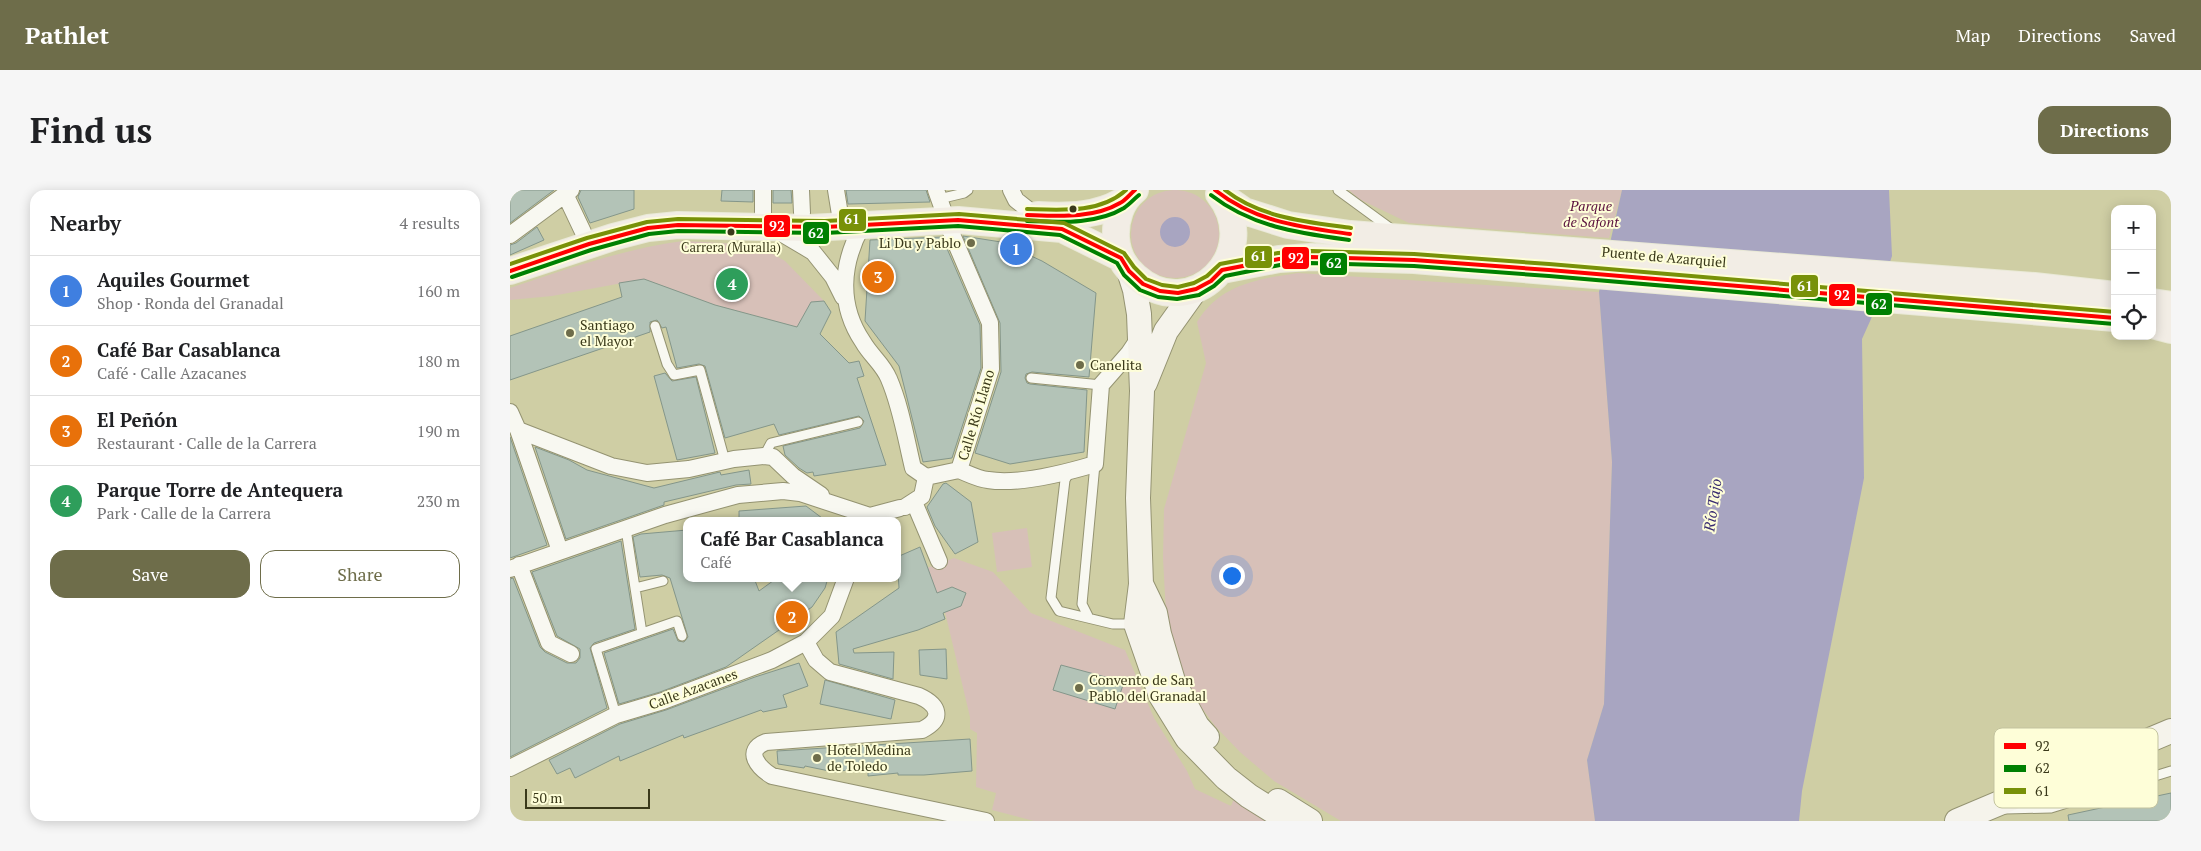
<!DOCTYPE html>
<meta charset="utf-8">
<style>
body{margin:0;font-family:"PT Serif",serif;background:#f6f6f6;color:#202124}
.controls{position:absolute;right:15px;top:15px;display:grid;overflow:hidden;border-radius:10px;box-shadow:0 2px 12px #0003}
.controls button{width:45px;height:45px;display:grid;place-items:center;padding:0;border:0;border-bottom:1px solid #e0e0e0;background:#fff;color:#202124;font:25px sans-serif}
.scale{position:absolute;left:15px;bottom:12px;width:125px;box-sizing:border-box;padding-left:5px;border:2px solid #3a391a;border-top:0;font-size:14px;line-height:18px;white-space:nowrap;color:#3a391a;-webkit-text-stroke:4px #fefed8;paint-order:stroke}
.you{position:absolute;left:721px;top:385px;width:18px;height:18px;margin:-12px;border:4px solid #fff;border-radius:50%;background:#1a73e8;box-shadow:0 0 0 8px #1a73e833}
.badge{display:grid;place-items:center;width:32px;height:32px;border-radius:50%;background:#6e6d4a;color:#fff;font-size:16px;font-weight:700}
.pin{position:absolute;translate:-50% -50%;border:2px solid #fff;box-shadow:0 1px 5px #0006}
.popup{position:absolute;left:173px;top:327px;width:218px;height:65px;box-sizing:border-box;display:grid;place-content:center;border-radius:10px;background:#fff;filter:drop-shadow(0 1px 4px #0005);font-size:16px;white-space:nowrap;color:#757577}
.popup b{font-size:19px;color:#202124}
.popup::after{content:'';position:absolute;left:50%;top:100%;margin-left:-10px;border:10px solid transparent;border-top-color:#fff}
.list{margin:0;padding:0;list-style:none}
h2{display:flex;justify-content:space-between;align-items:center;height:65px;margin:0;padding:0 20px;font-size:21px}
h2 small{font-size:16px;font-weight:400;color:#757577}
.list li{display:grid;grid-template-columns:32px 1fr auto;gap:15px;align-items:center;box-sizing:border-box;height:70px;padding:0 20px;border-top:1px solid #e0e0e0}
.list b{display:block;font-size:19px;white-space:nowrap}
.list p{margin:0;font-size:16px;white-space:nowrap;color:#757577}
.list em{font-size:16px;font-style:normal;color:#757577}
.actions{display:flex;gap:10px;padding:15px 20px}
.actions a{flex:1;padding:11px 0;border:1px solid #6e6d4a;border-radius:15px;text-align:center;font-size:18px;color:#6e6d4a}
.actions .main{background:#6e6d4a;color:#fff}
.icon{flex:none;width:28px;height:28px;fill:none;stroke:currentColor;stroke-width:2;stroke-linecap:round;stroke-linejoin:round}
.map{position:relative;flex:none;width:1661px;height:631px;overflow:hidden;border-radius:15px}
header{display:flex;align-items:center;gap:30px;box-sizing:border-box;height:70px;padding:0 25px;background:#6e6d4a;color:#fff}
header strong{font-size:24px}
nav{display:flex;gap:28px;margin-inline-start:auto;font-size:18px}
.intro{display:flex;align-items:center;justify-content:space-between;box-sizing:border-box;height:120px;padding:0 30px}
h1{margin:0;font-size:35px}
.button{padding:12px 22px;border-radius:15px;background:#6e6d4a;color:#fff;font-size:18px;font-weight:700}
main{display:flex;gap:30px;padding:0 30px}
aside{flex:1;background:#fff;border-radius:15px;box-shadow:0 2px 12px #0003}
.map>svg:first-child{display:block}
</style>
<header>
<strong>Pathlet</strong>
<nav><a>Map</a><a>Directions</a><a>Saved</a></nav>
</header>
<div class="intro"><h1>Find us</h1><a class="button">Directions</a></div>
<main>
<aside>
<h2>Nearby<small>4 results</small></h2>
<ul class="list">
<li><span class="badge" style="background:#3f7fe0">1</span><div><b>Aquiles Gourmet</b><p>Shop · Ronda del Granadal</p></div><em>160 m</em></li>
<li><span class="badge" style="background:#e8710a">2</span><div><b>Café Bar Casablanca</b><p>Café · Calle Azacanes</p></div><em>180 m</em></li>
<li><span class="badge" style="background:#e8710a">3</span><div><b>El Peñón</b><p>Restaurant · Calle de la Carrera</p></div><em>190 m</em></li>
<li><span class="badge" style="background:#2e9e5b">4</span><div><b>Parque Torre de Antequera</b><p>Park · Calle de la Carrera</p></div><em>230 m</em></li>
</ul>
<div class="actions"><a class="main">Save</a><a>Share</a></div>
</aside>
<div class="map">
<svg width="1661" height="631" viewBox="0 0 1661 631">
<rect width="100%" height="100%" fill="#cfcea4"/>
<path fill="#d7c0b8" d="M621 44a44 44 0 1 1 88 0a44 44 0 1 1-88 0Z
M839 0H1112L1099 48 899 33 849 9Z
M173 51 247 55 275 71 314 111 301 113 287 137 205 115 134 89 42 106 0 110V98C57 79 113 59 173 51Z
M788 83 1089 102 1102 272 1094 514 1077 570 1085 631H831L764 591 730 562 705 536 689 514 666 468 656 424 653 368 654 319 696 173 687 132C710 94 748 89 788 83Z
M517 338 522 377 487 382 482 343Z
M444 368 483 382 521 423 615 460 644 528 677 581 685 599 721 616 725 606 771 631H524L482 620 486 603 466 597 467 543 460 539V527L435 422 451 416 456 403 442 397 427 403 417 378Z"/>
<path fill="#a8a5c1" d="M1112 0H1379L1382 66 1361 129 1352 149 1354 288 1292 601 1289 631H1085L1077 570 1094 514 1102 272 1089 102Z
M650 42a15 15 0 1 1 30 0a15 15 0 1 1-30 0Z"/>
<path fill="#b3c3b7" stroke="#84968a" d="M0 0H44L0 33Z
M71 0H124V19L80 33 68 7Z
M212 0H243V12L211 11Z
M263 0H281L282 13H263Z
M336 0H416L420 12 338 14Z
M27 37 34 50 0 65V55L6 53Z
M453 46 491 52 532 71 586 103 579 187 522 182 516 184 515 188 517 193 520 194 577 200 574 262 500 274 465 263 491 182 490 133Z
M432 47 470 135 471 178 442 268 413 272 389 176 355 131 360 50Z
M134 89 205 115 287 137 301 112 314 111 321 122 310 144 339 173 349 171 354 186 347 188 376 275 304 286 303 282 297 283 289 278 275 265 273 256 350 238 354 231 349 226 269 245 264 234 215 248 195 176 189 174 167 178 156 137 152 138 147 130 140 132V142L0 190V146L112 107 109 93Z
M155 183 162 191 186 187 205 263 167 270 144 186Z
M0 247 37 355 0 368Z
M25 257 59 270 77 280 144 298 210 282 211 285 239 280 241 294 226 295 154 312V315L56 349Z
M436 293 461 312 468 352 445 364 425 336 417 317 433 294Z
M296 316 316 331H229V321Z
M177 340V388H244L249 401 267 388H318L315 398 302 417 216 477 150 502 109 514 94 463 163 439 168 451 174 452 178 447 160 388 152 385 130 387 123 347 131 344Z
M111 351 125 439 84 453 80 458 97 518 0 567V389L3 388 30 457 35 462 57 473H66L70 468V459L47 446 22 382Z
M410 357 427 403 442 397 456 403 451 416 433 423 435 429 408 440 343 459 344 463 384 462 383 489 329 474 326 442 389 398 387 367Z
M436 459 437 489 410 485 409 460Z
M289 473 298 496 273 505 277 517 253 522 251 520 174 548 173 545 110 571 109 566 65 588 60 578 47 584 39 570 110 534 156 520 245 487Z
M551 475 614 492 605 519 543 500Z
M315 490 385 510 381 529 310 514Z
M460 549 462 581 414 585H388V583L358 586V577L324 582 295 576 294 578 268 574 267 561Z
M1661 603V631H1559L1558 625Z"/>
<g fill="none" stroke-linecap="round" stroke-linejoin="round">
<defs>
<path id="lane" d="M828 0 884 41
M429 9 454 3 458 0
M145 136 157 174 164 185 190 180 215 271
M521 188 591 195
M254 266 261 253 348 232
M560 281 555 290 541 408 549 421 603 434H625
M116 339 125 398
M579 428 572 414 585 274
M132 443 125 398 153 391
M106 525 86 459 167 431 172 446
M1495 619 1541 618 1661 581"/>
<path id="street" d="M291 0 292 23
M326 0 332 37
M426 0 441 42 480 133 481 179 449 280
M501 0 506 10 525 25
M55 4 73 42
M253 23V0
M352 36C331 74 328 115 353 152 361 166 373 174 379 189 391 217 396 249 403 278L416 287
M266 40 303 62 323 87 333 107
M0 45 61 0
M0 222 8 240 50 361
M8 240 101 276 137 283 179 279 224 269 254 266 263 267 283 286 311 305
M449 280C459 284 468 289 478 290 510 295 555 283 585 274L591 195 619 163 629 148
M404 312 429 371
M395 317 412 306 416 287 449 280
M9 375 39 453 61 464
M0 379 155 325 228 305 273 301 290 303 360 326 390 318
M296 452 306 470 320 482 409 506C429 515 434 529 412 540L256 552C233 561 249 578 262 586L476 631
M0 578 106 525 153 511 262 470 296 452 322 426 336 388"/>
<path id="secondary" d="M619 81 625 100 629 124 632 201 628 308 631 394 626 434 651 506 677 548 716 588 739 606 779 631
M635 193 656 141 686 99
M631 394 645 423 649 444 663 491 687 536 697 547
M768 611 800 631
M1447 631 1661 541"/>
<path id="primary" d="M625 0C611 11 605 30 606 48 607 63 614 77 626 87 681 136 755 63 709 4
M711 5 734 21 778 35 840 44 1524 96 1605 105
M528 25C559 27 590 26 616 9
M712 80 769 69 801 67 904 70 1605 128
M0 81 103 47 138 38 168 35 300 38 448 30 552 39 611 68
M1642 112 1661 115
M1642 135 1661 140"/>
</defs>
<use href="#lane" stroke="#949371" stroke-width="11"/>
<use href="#street" stroke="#949371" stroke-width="18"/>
<use href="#secondary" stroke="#949371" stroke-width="26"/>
<use href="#primary" stroke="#e9e9d6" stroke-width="28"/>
<use href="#lane" stroke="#f8f8f1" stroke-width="9"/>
<use href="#street" stroke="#f8f8f1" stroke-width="16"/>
<use href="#secondary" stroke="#f5f3eb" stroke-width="24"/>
<use href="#primary" stroke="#f2ede5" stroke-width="26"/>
<defs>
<path id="bus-1" d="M705 0C745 32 791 37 840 44
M517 25C547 26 583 29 610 13 616 10 620 4 625 0
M0 81 79 54 138 38 168 35 315 37 448 30 552 39 611 68 619 81 633 94 650 101 668 103 686 99 701 91 712 80 769 69 801 67 904 70 1039 80 1605 128"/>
<path id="bus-2" d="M701 5C742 37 789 43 839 50
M517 31C548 32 586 35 614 18 620 14 624 9 629 5
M2 87 81 60 139 44 168 41 315 43 448 36 550 45 607 73 614 85 630 100 648 107 667 109 689 105 704 96 715 86 770 75 801 73 904 76 1039 86 1604 134"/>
<path id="bus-3" d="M715 0C750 28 798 32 841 38
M517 19C549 20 590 24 616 0
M0 74 77 48 137 32 168 29 315 31 449 24 554 33 614 63 624 77 636 89 652 95 668 97 684 93 697 86 710 74 768 63 801 61 904 64 1039 74 1605 122"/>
</defs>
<use href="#bus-1" stroke="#fefed8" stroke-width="8"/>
<use href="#bus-2" stroke="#fefed8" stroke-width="8"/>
<use href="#bus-3" stroke="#fefed8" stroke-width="8"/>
<use href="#bus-1" stroke="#f00" stroke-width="4"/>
<use href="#bus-2" stroke="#008001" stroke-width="4"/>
<use href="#bus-3" stroke="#789108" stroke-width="4"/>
</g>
<g fill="#3a391a" stroke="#fefed8" stroke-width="2">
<circle cx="563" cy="19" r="4.5"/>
<circle cx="221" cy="42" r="4.5"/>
</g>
<g fill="#6e6d4a" stroke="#fefed8" stroke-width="2">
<circle cx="461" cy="53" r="5"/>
<circle cx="60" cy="143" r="5"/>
<circle cx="570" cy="175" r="5"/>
<circle cx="569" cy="498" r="5"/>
<circle cx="307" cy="568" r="5"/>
</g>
<g text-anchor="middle" stroke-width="4" stroke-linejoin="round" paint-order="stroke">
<g font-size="13" fill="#3a391a" stroke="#fefed8">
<text x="221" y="62">Carrera (Muralla)</text>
</g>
<g font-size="14" font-style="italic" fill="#5a113e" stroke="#fefed8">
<text x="1081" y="21">Parque<tspan x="1081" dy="16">de Safont</tspan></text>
</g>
<g font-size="14" fill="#3a391a" stroke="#fefed8" text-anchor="start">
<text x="451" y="58" text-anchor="end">Li Du y Pablo</text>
<text x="70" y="140">Santiago<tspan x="70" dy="16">el Mayor</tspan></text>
<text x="580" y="180">Canelita</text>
<text x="579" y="495">Convento de San<tspan x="579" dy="16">Pablo del Granadal</tspan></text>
<text x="317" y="565">Hotel Medina<tspan x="317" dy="16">de Toledo</tspan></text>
</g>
<g font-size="14" fill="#3a391a" stroke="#fefed8">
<text transform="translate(1154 67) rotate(5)" y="5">Puente de Azarquiel</text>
<text transform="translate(466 225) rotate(-73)" y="5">Calle Río Llano</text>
<text transform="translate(183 499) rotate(-20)" y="5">Calle Azacanes</text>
</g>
<g font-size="15" font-style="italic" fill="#372a70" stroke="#fefed8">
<text transform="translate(1203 315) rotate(-82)" y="5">Río Tajo</text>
</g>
</g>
<rect x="1484" y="538" width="164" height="80" rx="8" fill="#fefed8" stroke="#c3c39f" stroke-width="1"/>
<rect x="1494" y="553" width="22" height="6" fill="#f00"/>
<rect x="1494" y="575" width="22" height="7" fill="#008001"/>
<rect x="1494" y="598" width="22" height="6" fill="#789108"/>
<g font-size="14" fill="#3a391a">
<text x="1525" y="561">92</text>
<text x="1525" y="583">62</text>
<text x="1525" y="606">61</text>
</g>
<g stroke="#fefed8" stroke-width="2">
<rect x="328" y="18" width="29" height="24" rx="5" fill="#789108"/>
<rect x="253" y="24" width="28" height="24" rx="5" fill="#f00"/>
<rect x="292" y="31" width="28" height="24" rx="5" fill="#008001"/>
<rect x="734" y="55" width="29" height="24" rx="5" fill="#789108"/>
<rect x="771" y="56" width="29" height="24" rx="5" fill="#f00"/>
<rect x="809" y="62" width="29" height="24" rx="5" fill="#008001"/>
<rect x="1280" y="84" width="29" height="24" rx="5" fill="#789108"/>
<rect x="1318" y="93" width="28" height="24" rx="5" fill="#f00"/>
<rect x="1355" y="102" width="28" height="24" rx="5" fill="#008001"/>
</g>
<g font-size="14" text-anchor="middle" font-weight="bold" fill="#fff">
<text x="342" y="34">61</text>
<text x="267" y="41">92</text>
<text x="306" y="48">62</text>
<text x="749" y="71">61</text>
<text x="786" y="73">92</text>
<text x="824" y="78">62</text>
<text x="1295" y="101">61</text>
<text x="1332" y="110">92</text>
<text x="1369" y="119">62</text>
</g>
</svg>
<div class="controls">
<button>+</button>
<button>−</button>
<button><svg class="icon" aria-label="locate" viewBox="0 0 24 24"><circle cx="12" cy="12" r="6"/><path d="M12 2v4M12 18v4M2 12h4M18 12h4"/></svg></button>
</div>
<div class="scale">50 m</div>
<div class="you"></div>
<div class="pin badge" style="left:506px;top:59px;background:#3f7fe0">1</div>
<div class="pin badge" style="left:282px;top:427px;background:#e8710a">2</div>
<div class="popup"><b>Café Bar Casablanca</b>Café</div>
<div class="pin badge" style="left:368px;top:87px;background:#e8710a">3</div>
<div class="pin badge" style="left:222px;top:94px;background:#2e9e5b">4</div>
</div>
</main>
